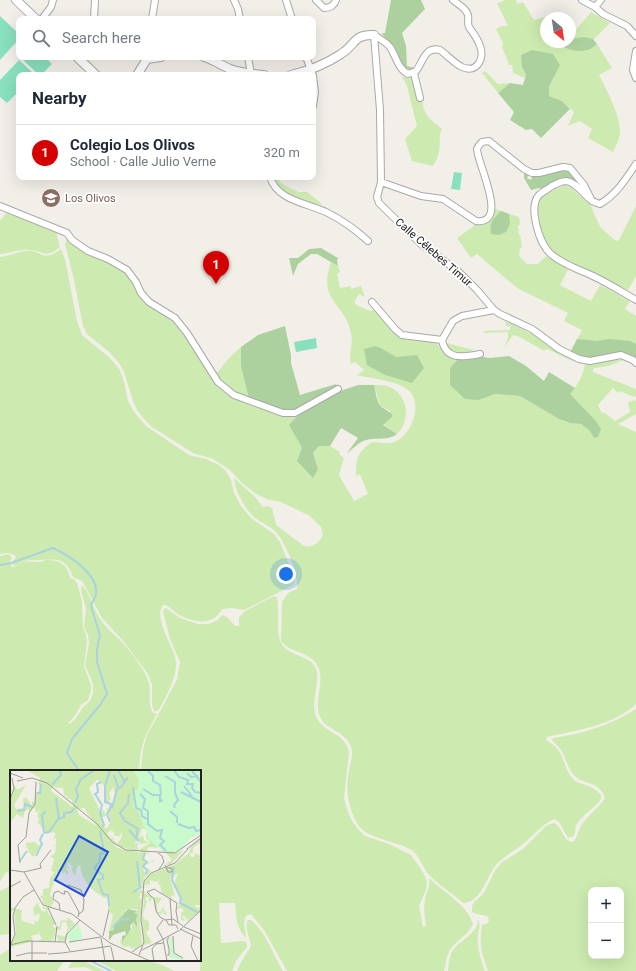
<!DOCTYPE html>
<meta charset="utf-8">
<style>
body{margin:0;font-family:Roboto,sans-serif;background:#f2f2f3;color:#1f2937}
.controls{position:absolute;right:12px;bottom:12px;display:grid;overflow:hidden;border-radius:8px;box-shadow:0 4px 16px #0002}
.controls button{width:36px;height:36px;display:grid;place-items:center;padding:0;border:0;border-bottom:1px solid #e0e1e3;background:#fff;color:#1f2937;font:20px sans-serif}
.compass{position:absolute;left:540px;top:12px;width:36px;height:36px;border-radius:50%;background:#fff;box-shadow:0 4px 16px #0002;rotate:151deg}
.you{position:absolute;left:286px;top:574px;width:14px;height:14px;margin:-10px;border:3px solid #fff;border-radius:50%;background:#1a73e8;box-shadow:0 0 0 6px #1a73e833}
.badge{display:grid;place-items:center;width:26px;height:26px;border-radius:50%;background:#d40000;color:#fff;font-size:13px;font-weight:700}
.pin{position:absolute;translate:-50% -33px;filter:drop-shadow(0 1px 2px #0008)}
.pin::after{content:'';position:absolute;top:21px;width:14px;height:12px;background:inherit;clip-path:polygon(0 0,100% 0,50% 100%)}
.list{margin:0;padding:0;list-style:none}
h2{display:flex;justify-content:space-between;align-items:center;height:52px;margin:0;padding:0 16px;font-size:17px}
h2 small{font-size:13px;font-weight:400;color:#747a83}
.list li{display:grid;grid-template-columns:26px 1fr auto;gap:12px;align-items:center;box-sizing:border-box;height:56px;padding:0 16px;border-top:1px solid #e0e1e3}
.list b{display:block;font-size:15px;white-space:nowrap}
.list p{margin:0;font-size:13px;white-space:nowrap;color:#747a83}
.list em{font-size:13px;font-style:normal;color:#747a83}
.icon{flex:none;width:22px;height:22px;fill:none;stroke:currentColor;stroke-width:2;stroke-linecap:round;stroke-linejoin:round}
.map{position:relative;flex:none;width:636px;height:971px;overflow:hidden}
.search{position:absolute;background:#fff;box-shadow:0 4px 16px #0002;left:16px;top:16px;width:300px;height:44px;display:flex;align-items:center;gap:10px;box-sizing:border-box;padding:0 14px;border-radius:8px;color:#747a83;font-size:15px}
.panel{position:absolute;background:#fff;box-shadow:0 4px 16px #0002;left:16px;top:72px;width:300px;height:108px;border-radius:8px}
.map>svg:first-child{display:block}
</style>
<div class="map">
<svg width="636" height="971" viewBox="0 0 636 971">
<rect width="100%" height="100%" fill="#f2efe9"/>
<path fill="#cdebb0" fill-rule="evenodd" d="M506 0H516L518 4 523 2 534 20 546 17V18L545 27 546 42H556L561 47 586 51 594 47 597 44 612 68 599 75C607 91 621 116 620 134 619 140 616 146 613 152L588 138 592 129 580 121 568 126 574 112 562 101 548 96 549 87 554 78 522 67 526 75 525 78 513 73 512 65H509L502 47 503 43 496 29 502 26H508L497 3Z
M591 12 610 23 583 50 570 40V37Z
M485 71 498 84 510 83 498 93 482 73Z
M402 77 409 78H413L420 100H422C424 116 430 119 442 129 438 136 441 143 439 151 438 157 436 161 433 166L412 161 405 139 417 126 407 86Z
M273 177H277L281 183 288 187 299 192H307L322 204 321 205C299 198 283 198 273 177Z
M565 185 570 187 591 205 594 214 601 228 616 241 619 240 636 206V276L628 290 565 260 548 248 540 229 537 205 540 198 543 195Z
M493 208 519 217 520 225H518L519 235H520L522 247 520 249 519 256 527 264H538L546 256 569 268 560 285 591 301 600 285 630 301 625 309 636 316V359C617 345 611 356 593 357 585 357 578 355 571 351L582 330 564 321 568 313 517 288 477 254 471 258 457 238 478 223 486 221Z
M7 212 56 232 60 247C44 260 45 250 28 250 20 249 9 254 0 254V221Z
M67 239 126 273 142 298 150 306 166 316 174 322 188 339 216 384 235 397 261 408 284 415 300 413 289 425 302 448 318 469 313 453 319 446H330L340 452 339 454 344 458 339 475 354 501 368 494 360 474 356 476C356 459 357 452 372 442 380 442 389 445 396 441 412 434 424 402 407 389 394 380 373 379 357 375L364 370 355 362 351 364C348 354 354 344 351 333 345 302 317 302 331 262L338 266 340 272 337 274 340 288 351 286V289L361 286 365 297 359 294 354 302 358 306 370 311 375 309C383 317 390 328 398 335 407 342 424 341 435 341L444 353 458 359 479 400 495 394 520 396 559 419 570 423 581 424 589 430 594 438 598 437 581 407 569 394C578 385 583 376 585 364H595L612 359 623 360 609 366 595 368 593 369V372L636 389V397C630 396 626 393 620 391L618 393 613 388 598 405 601 412 605 413 615 421 630 412 628 402 636 400V414L618 424 636 432V704C612 726 577 730 547 737L546 740C551 743 557 747 560 753 565 762 566 772 574 780 581 786 591 783 601 795V799C595 808 579 817 576 826 575 830 575 833 574 836L568 838 559 822 554 819C541 825 533 836 523 844 514 851 503 857 496 865 486 877 482 902 463 903 451 892 436 884 426 871 422 865 419 856 413 851 399 841 367 839 359 826 348 809 345 790 349 771 350 764 353 757 352 750 348 730 323 731 319 714 314 696 328 676 314 661 305 651 289 652 281 641L282 602 288 593 297 589C299 574 286 544 276 532 270 526 262 523 255 518 244 508 236 493 234 478L254 496 263 507 268 506 272 508 276 525 304 546C313 548 319 543 323 535L321 527 310 516 281 502 269 500 256 494 241 482 230 470 213 459 193 453 152 427 143 418 137 410 133 401 124 372 119 363 109 352 87 334 83 326 74 280 65 244Z
M61 249 65 259 77 321 82 335 110 358 120 370 124 382 128 401 135 413 146 426 189 455 206 459 219 465 226 471 231 480 234 493 241 506 251 518 274 534 280 542 295 580 293 585 244 610 232 608 222 609C212 628 191 622 176 613 171 609 169 605 163 605 153 618 174 647 176 661 177 678 167 694 160 708L157 711H154L152 705V685L148 674 124 642 102 618 82 581 73 577C66 558 57 559 40 560 28 561 27 558 16 566L13 565V562L16 557 14 555 9 553 0 554V257C9 256 17 252 25 251 43 249 41 264 61 249Z
M505 321 532 334 551 348 578 362 570 360 547 349 544 351 520 337 513 335 504 348 508 338V332L485 333 483 331 510 330V326H506Z
M446 343 474 350C464 355 449 357 446 343Z
M241 347V366L249 399C234 393 225 389 216 374L230 357Z
M374 385C378 385 383 385 387 386 408 393 412 419 397 434L383 424 390 411C374 403 380 400 374 385Z
M9 554 12 558 10 561 12 567C17 567 19 564 23 562 28 561 34 562 39 562 40 562 44 561 45 560 59 559 68 565 70 578L74 579 77 583 82 601 83 627 86 635 87 642 84 666 91 685V691L88 700 81 705 74 717 68 723 70 724 76 718 83 707 90 701 93 693V684L85 665 89 643 88 635 84 627 86 609 81 590 82 585C91 595 93 609 101 620 106 628 113 633 120 640 128 648 145 670 148 680 152 691 147 703 153 713L157 714C145 735 140 745 139 771H11V874L6 872 0 882V556Z
M274 596 277 598C280 613 274 639 285 648 295 657 315 657 317 672 319 687 309 707 318 720 328 735 344 732 349 752L344 798 347 809 352 821 358 829 365 836 389 844 411 855 423 872 427 881 426 890 419 906 423 927 426 926C425 917 423 909 425 900 426 893 431 885 429 878 443 893 467 903 473 924 468 936 455 940 449 952 446 957 446 965 444 971H287L264 930 251 914 246 916C242 926 246 928 246 938 235 926 237 918 235 903H219L221 943 243 941 246 942 247 947 236 961 232 971H200V771H141L143 749 147 735 162 708 177 679 180 662 170 639 163 612 164 609 166 608 180 618 198 624H209L218 620 222 615 227 617 235 626H239V617L245 611Z
M636 709V971H488C481 951 479 946 482 925L488 923 489 920 487 916 477 914 472 912V906L474 902 480 897 485 891 494 872 501 863 523 849 547 825 554 823C563 827 562 841 573 842 578 837 578 830 582 824 589 814 599 808 605 798 599 781 586 785 576 777 568 771 567 760 562 752 560 747 555 744 552 740L553 738C582 734 611 725 636 709ZM591 890H621V956H591Z
M11 884V935L10 934 0 935V891L10 886Z
M478 919C482 927 476 936 478 945 479 954 482 963 485 971H448C449 964 449 956 453 950 461 939 478 934 478 919Z
M248 920H251C266 932 273 954 283 971H237L241 962 251 946C250 937 244 929 248 920Z
M11 948V960H65L57 971H0V955Z
M73 960H82L105 971H94L85 967 68 968Z
M95 960C122 960 151 956 174 971H116Z"/>
<path fill="#add19e" d="M391 0H421L425 9 402 33 406 46 407 66 415 68 411 70 404 67 393 45 382 34 383 33H385Z
M585 37 593 39 597 44C586 56 567 51 556 42H570V39Z
M532 50 553 54 560 65 549 87V96L562 101 570 109 541 138 532 129 526 130 510 120 514 112 498 93 510 83 523 85 526 75 522 67 521 55Z
M561 169 568 170 582 187C560 176 564 177 542 189L539 188 531 190 524 178V171L529 174 527 178 531 180 533 175Z
M501 211 509 214 510 224 506 232 499 235 491 234C489 222 493 219 501 211Z
M321 248 338 258 337 261 338 266 317 254H311L298 264 293 276 289 258H298L309 249Z
M285 326 291 355V363L300 395 336 384 338 387 296 410 283 412 249 399 241 366V347L258 335Z
M577 339 597 341 609 339 630 341 636 344V359C617 345 611 356 593 357 585 357 578 355 571 351Z
M375 346 381 348 396 357 417 355 424 368 412 383 385 375 367 365 364 349Z
M476 356 490 358 509 356 526 366 544 381 549 372 575 388 570 394 595 420 601 429 598 437 594 438 589 430 581 424 570 423 559 419 520 396 495 394 479 400 465 399 450 385V368L458 359Z
M358 385H374C376 391 376 401 380 405 384 410 389 410 393 416L383 425 397 434C388 441 376 437 366 440 359 442 353 449 347 453L358 438 341 428 330 446H319L313 453 318 469 313 478 297 461 302 448 289 425 300 413 340 391Z"/>
<path fill="#88e0be" d="M0 16 19 34V39L0 60Z
M20 57H45L52 64 41 75H39Z
M19 60 34 74 33 75H19V91L7 103 0 97V80Z
M454 172 462 173 460 190 451 189Z
M316 338 317 348 296 352 294 342Z"/>
<g fill="none" stroke-linecap="round" stroke-linejoin="round">
<path stroke="#aad3df" stroke-width="2" d="M0 565 11 563 53 548C68 555 99 574 96 594 95 598 92 602 91 606L100 635 97 649V662L107 694 100 705 72 739 67 753 79 771
M89 960 111 971"/>
<defs>
<path id="minor" d="M234 0 238 9 240 19
M286 0 292 19
M316 0 324 8C330 8 334 6 336 0
M582 0 595 7 603 14 627 26 636 36
M595 7 601 0
M42 19 51 7 53 0
M94 19 95 0
M152 19 155 0
M374 35 380 110 381 182 377 197 379 203 421 244 458 271 477 290 494 310 500 314 532 329 559 349 579 359 590 361 621 355 633 360 636 363
M374 35C380 39 386 42 390 47 396 56 398 69 408 74L416 71C423 62 425 46 440 50 447 55 454 63 462 67 477 74 485 58 480 46 478 39 473 33 469 27 467 23 469 19 468 15 466 8 459 5 453 0
M636 51 633 70 636 78
M248 57 251 74
M306 57 312 72
M414 73 420 98
M313 75 315 92 313 106
M636 164C625 180 617 194 600 204 586 202 579 182 566 181 561 181 556 184 552 186 548 189 542 192 539 195 528 207 539 244 551 254 562 264 580 270 593 276 608 283 622 292 636 300
M270 177C277 201 308 203 328 213 342 220 357 231 368 241
M381 182 421 196 443 199 476 221C510 225 477 163 477 149 478 146 480 144 482 142L489 141 524 169 532 173H539L563 167 570 168 584 185 592 201
M0 206 67 233 72 240 88 251 108 259 127 270 136 282 141 293 149 302 175 318 187 333 218 382 234 395 283 413H295L338 389
M372 302 395 329 402 335 442 340
M480 354C464 357 446 361 442 340L453 321 462 316 494 310"/>
<path id="tertiary" d="M16 0 36 19
M77 57 96 75
M204 57C214 60 221 65 230 69 241 73 253 74 264 75
M137 75 147 59 161 57
M291 75C308 71 326 64 341 54 356 45 353 34 374 35"/>
</defs>
<use href="#minor" stroke="#a9a9a9" stroke-width="8"/>
<use href="#tertiary" stroke="#a9a9a9" stroke-width="10"/>
<use href="#minor" stroke="#fff" stroke-width="6"/>
<use href="#tertiary" stroke="#fff" stroke-width="8"/>
</g>
<defs>
<symbol id="school-disc" viewBox="-11 -11 22 22"><circle r="9.5" fill="#8d6e63" stroke="#fff"/><path d="M0-5L7-2L0 1L-7-2ZM-4 1L0 2.5L4 1V4Q0 6-4 4Z" fill="#fff"/></symbol>
</defs>
<g fill-rule="evenodd">
<use href="#school-disc" x="40" y="187" width="22" height="22"/>
</g>
<g text-anchor="middle" stroke-width="3.5" stroke-linejoin="round" paint-order="stroke">
<g font-size="11" fill="#785e54" stroke="#fff" text-anchor="start">
<text x="65" y="202">Los Olivos</text>
</g>
<g font-size="11" fill="#222" stroke="#fff">
<text transform="translate(434 252) rotate(41)" y="4">Calle Célebes Timur</text>
</g>
</g>
<g transform="translate(10 770)">
<rect width="191" height="191" fill="#f2efe9"/>
<path d="M17 0H191V63L175 71 172 76 165 73 164 84 174 80 160 95H157L156 94 162 90 152 78 139 77 136 81 138 82 140 86 136 82 133 90 139 93 143 91 141 89 144 91V92L132 95 135 103 138 102 137 98 141 101 134 108 131 116 140 104 164 95 179 83 181 78 179 79 191 67V72L183 78V83H180L181 87H184L185 83 191 86V135H184L187 138 191 137V143H187L176 153 179 148 176 150 175 146H172L175 151 171 150V142L175 141 171 138 166 139 171 133 169 125H171L164 114 168 103 160 108 165 125 161 126 162 129 152 123 150 115 147 114 150 110 146 112 140 110V115L136 113 140 119 135 114 133 116 136 118H129L125 121 132 120 138 125 139 121 140 126 152 128 147 135 148 142H150L153 137 157 145 154 144 153 139 152 144 147 143 143 127 139 133V127L135 128 137 132 133 144 134 149 139 151V160L136 162 142 173 134 175 132 153 134 131 131 122 129 127 132 130 130 155 132 174 124 180 125 178 121 179 120 176 113 177 110 172 122 159V152L129 157 126 149 128 145 124 144 128 139H116L115 145 112 143V149L103 155 104 160 99 161 103 145 98 140V127L94 128 79 117 72 105 70 95 67 97 65 106 61 99 63 97 58 92 57 95 60 99 56 97 59 104H56V101L53 104 52 100 47 103 40 124 44 132 37 142 45 152 43 157 46 158 44 168 42 171H28L32 169 28 161V164L21 166 23 169 21 172 0 177 6 162 4 140 0 143V137L12 140 11 149 13 151 25 155 24 150 28 152 30 145 28 143 25 147 23 138 29 131 28 134 31 140 35 142 37 139H33V136L36 138 37 136 34 135 32 131H34L30 127 33 125V119L39 118 40 108 45 102 41 101 44 89 39 85 41 86 45 83 46 76H43L46 75V68L43 69 46 64 42 61V64L41 62 34 63 35 61 28 53 29 48 27 47 29 41 26 43 25 38H22L19 44V39L15 41 13 48 7 44 0 53V30L4 14 7 20 16 15 4 35 6 39 14 38 13 29 16 27 22 36V31L25 33V23L30 21 29 14 21 11 29 13 30 8ZM87 10 91 11 86 15 88 21 85 24 92 35 90 41 79 18ZM91 12 96 19 95 33 101 35 100 39 96 38 101 51 97 58 94 57 92 47 96 46 94 40 90 42 92 34 86 25 89 22 88 14ZM42 17 53 18 54 26 57 25V28L62 30 63 37 41 21ZM103 17 106 27 102 34H97L101 29 99 24ZM75 38 77 43 88 57 69 45 67 39ZM103 58 101 62 103 61 105 66H110L112 61V67L107 74 104 69 103 68 102 66 101 65 102 68 104 70 106 73 97 64ZM132 58 137 60 136 68 140 73 130 79 131 83 108 78 96 68 111 77 122 80H129L127 77 128 72 125 74V72L128 71 131 74 139 73 134 70 133 65 129 68ZM33 63 31 69 30 71 32 74 23 87 18 81V76L16 80V73L25 72 29 76 31 73 30 71 31 64ZM58 147 65 154 58 161 56 170 49 171 46 165 55 166 58 158 56 152H52L51 158 49 160H46L47 156 50 157V152L52 150 57 151V148L59 149Z" fill="#cdebb0" fill-rule="evenodd"/>
<path d="M118 139 127 141 124 143 128 145 126 149 128 157 123 152 120 156 121 159 112 172V166L116 165 115 161 103 165 99 171V161L104 160V155Z" fill="#add19e"/>
<path d="M123 0H191V63L183 66 169 81 154 82 138 69 137 60 134 58 128 41 123 37 124 21 128 20 129 11ZM68 153 73 167 60 172 58 165ZM163 167 164 183 176 191 159 187 160 174 157 171Z" fill="#c8facc"/>
<path fill="none" stroke="#aad3df" stroke-width="2" d="M100 0 95 16V32L101 34 100 39M108 0 114 11M164 0 169 7 178 10 177 14H183L182 18 185 22 191 23M138 1 143 6V11L150 15 151 25M182 1 191 12M177 3 181 7 188 6M104 5 108 17M155 6 165 12V23L168 30 164 35 165 38M91 12 87 14 88 22 85 24 92 35 90 43 94 55 92 57M42 15 51 5 50 0M174 16 182 26M111 17 118 7M123 17 126 38 131 40 132 46 137 49M133 19 143 25H150V31L153 30M171 22 191 32M27 23H30L31 14M119 24 118 33 110 43 115 51 128 59 126 70M130 24 135 29 133 38 138 41V54L147 61 152 60 150 68 154 71 150 75 156 81M46 28 49 49M65 33 68 26 66 19 71 9 83 1M102 38 107 19 111 17M100 39 97 44 100 52M7 41 14 40 15 34 22 37M160 41 167 47V53M168 54 179 58 184 57 186 61 191 60M119 60 129 71M90 61 94 81M34 63 39 62 48 49 54 47V43L61 42 65 38M34 63 32 45 36 41M95 82 90 84V91L84 98 93 105V109L88 110 93 124 98 125 99 136M135 83 133 89 137 92 133 96 137 100 136 104M26 86 32 74 30 70 33 64M10 91 17 81M164 97 162 110 171 128 170 133 187 142M123 122 130 118 127 91M103 157 110 150 119 149"/>
<path fill="none" stroke="#9f9d99" stroke-width="1" d="M0 3 13 8M7 11 22 8 37 13 87 54 102 72 116 80 165 83 191 65M0 29 4 19 2 8M177 79 191 68M148 83 152 86 154 92 149 99M10 93 8 75 16 67 19 43 25 34 26 12M155 95 158 102H162V98H157M0 100 14 102 33 135 62 144 100 173 140 191M14 102 31 98 30 94 41 80M58 115 71 120 74 130 73 141 68 145M0 117 11 111M48 121 53 124H55L54 121 58 122 69 142 68 147M48 121 44 123 43 129 49 133 50 140M160 129 162 155M167 133 144 119 137 122 144 129 146 141 150 147 155 150 163 149 173 156M167 133 166 141 168 152M38 138 46 155M153 150 147 158 153 169 157 191M156 150 159 155H166L168 159M174 157 191 164M170 159 191 169M93 166 99 140M163 166 164 183 173 188M183 166 181 176 188 191M91 168 95 191M45 172 47 156M59 172 91 167M146 173 170 160 191 140M1 174 5 164 3 146 5 138 13 127 24 120M0 175 17 171 55 172M101 177 104 191M132 180 148 172M60 181 55 172 57 164 70 150M122 182 132 175M52 183 101 176M38 184 52 183M129 185 134 172 131 150 134 111 141 103 165 93 178 79M157 185H159V179L157 170 159 167M6 186 18 183H37M22 191V171M144 191 142 179 146 174 153 173"/>
<path fill="#1d4ed8" fill-opacity="0.15" stroke="#1d4ed8" stroke-width="2" d="M69 66 98 82 74 126 45 110Z"/>
<rect width="191" height="191" fill="none" stroke="#222" stroke-width="2"/>
</g>
</svg>
<div class="controls">
<button>+</button>
<button>−</button>
</div>
<svg class="compass" viewBox="-18 -18 36 36"><path d="M0-13l5 13h-10z" fill="#e53935"/><path d="M0 13l5-13h-10z" fill="#747a83"/></svg>
<div class="you"></div>
<div class="pin badge" style="left:216px;top:284px">1</div>
<div class="search"><svg class="icon" aria-label="search" viewBox="0 0 24 24"><circle cx="10" cy="10" r="6"/><path d="M15 15l6 6"/></svg>Search here</div>
<section class="panel">
<h2>Nearby<small></small></h2>
<ul class="list">
<li><span class="badge">1</span><div><b>Colegio Los Olivos</b><p>School · Calle Julio Verne</p></div><em>320 m</em></li>
</ul>
</section>
</div>
